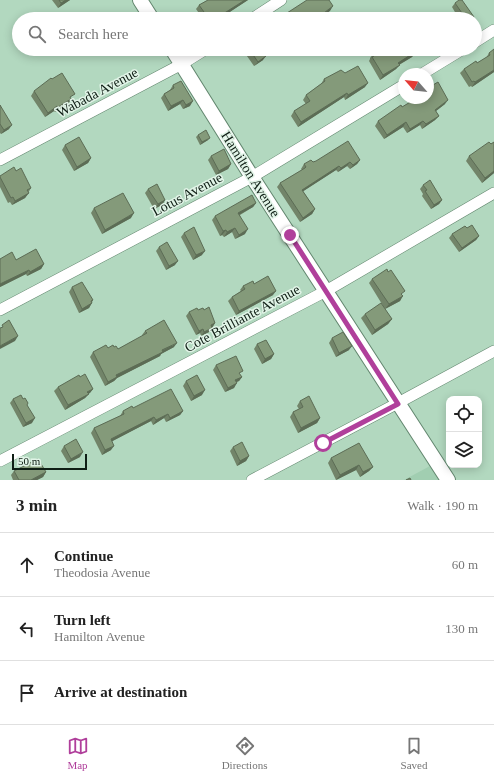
<!DOCTYPE html>
<meta charset="utf-8">
<style>
body{margin:0;font-family:Georgia,serif;background:#f6f6f6;color:#222}
.controls{position:absolute;right:12px;bottom:12px;display:grid;overflow:hidden;border-radius:8px;box-shadow:0 2px 10px #0003}
.controls button{width:36px;height:36px;display:grid;place-items:center;padding:0;border:0;border-bottom:1px solid #e0e0e0;background:#fff;color:#222;font:20px sans-serif}
.compass{position:absolute;left:398px;top:68px;width:36px;height:36px;border-radius:50%;background:#fff;box-shadow:0 2px 10px #0003;rotate:298deg}
.scale{position:absolute;left:12px;bottom:10px;width:75px;box-sizing:border-box;padding-left:4px;border:2px solid #0f1e15;border-top:0;font-size:11px;line-height:14px;white-space:nowrap;color:#0f1e15;-webkit-text-stroke:3px #e1f4e7;paint-order:stroke}
.stop{position:absolute;width:12px;height:12px;margin:-9px;border:3px solid #b03f9b;border-radius:50%;background:#fff}
.stop.end{background:#b03f9b;border-color:#fff;box-shadow:0 1px 4px #0008}
.list{margin:0;padding:0;list-style:none}
h2{display:flex;justify-content:space-between;align-items:center;height:52px;margin:0;padding:0 16px;font-size:17px}
h2 small{font-size:13px;font-weight:400;color:#767676}
.list li{display:grid;grid-template-columns:26px 1fr auto;gap:12px;align-items:center;box-sizing:border-box;height:64px;padding:0 16px;border-top:1px solid #e0e0e0}
.list b{display:block;font-size:15px;white-space:nowrap}
.list p{margin:0;font-size:13px;white-space:nowrap;color:#767676}
.list em{font-size:13px;font-style:normal;color:#767676}
.icon{flex:none;width:22px;height:22px;fill:none;stroke:currentColor;stroke-width:2;stroke-linecap:round;stroke-linejoin:round}
.map{position:relative;flex:none;width:494px;height:480px;overflow:hidden}
.search{position:absolute;background:#fff;box-shadow:0 2px 10px #0003;left:12px;right:12px;top:12px;height:44px;display:flex;align-items:center;gap:10px;box-sizing:border-box;padding:0 14px;border-radius:22px;color:#767676;font-size:15px}
.sheet{height:244px;background:#fff}
nav{display:flex;justify-content:space-around;align-items:center;box-sizing:border-box;height:56px;border-top:1px solid #e0e0e0;background:#fff;font-size:11px;color:#767676}
nav a{display:grid;justify-items:center;gap:2px}
nav .on{color:#b03f9b}
.map>svg:first-child{display:block}
</style>
<div class="map">
<svg width="494" height="480" viewBox="0 0 494 480">
<rect width="100%" height="100%" fill="#b2d8bf"/>
<path fill="#a1ceb1" d="M430 466 439 480H404Z"/>
<g fill="none" stroke-linecap="round" stroke-linejoin="round">
<defs>
<path id="minor" d="M252 19 281 0
M475 42 494 30
M422 74 463 49
M0 160 182 64 206 49
M0 310 252 177 404 85
M0 461 326 291 494 193
M252 480 398 403 494 351"/>
<path id="tertiary" d="M140 0 152 19
M172 49 252 177 448 480"/>
</defs>
<use href="#minor" stroke="#63876f" stroke-width="12"/>
<use href="#tertiary" stroke="#63876f" stroke-width="16"/>
<use href="#minor" stroke="#fff" stroke-width="11"/>
<use href="#tertiary" stroke="#fff" stroke-width="14"/>
</g>
<path fill="#728469" d="M52 0H70L58 8Z
M208 0H248L219 19H203L196 9 199 5Z
M455 3 473 19H459L452 7Z
M242 49H262L263 60 254 66Z
M380 49H422L415 53 412 57 399 65 396 69 380 80 369 61 370 59V58L373 54Z
M494 49V72L472 87 471 86 469 87 460 73 464 69 477 63 486 58 489 53Z
M345 73 365 87 345 100 344 97 298 127 291 116 294 111 306 104 303 100 306 95 321 84 324 79Z
M173 85 190 106 183 109 180 104 168 111 161 98 164 94 170 90Z
M34 91 72 98 68 104 55 112 54 111 45 117 31 96Z
M445 104 436 111 439 116 435 120 422 129 420 125 407 133 403 127 384 139 375 126 378 121 402 107Z
M0 105 9 129 1 134 0 133Z
M198 135 208 140 200 145 196 137Z
M494 142V173L482 183 466 161 469 156Z
M65 145 91 158 88 163 74 171 62 150Z
M211 156 231 164 228 169 216 175 208 160Z
M360 160 357 164 350 169 347 166 338 172 336 170 303 191 315 209 312 214 300 222 277 187 280 183 302 170 301 169 304 164 313 162Z
M16 171 31 188 25 198 12 205 10 202 8 203 0 187V176Z
M423 185 442 200 439 204 431 209 422 196 423 194 420 189Z
M148 189 165 200 162 205 154 209 145 193Z
M256 203 253 207 240 215 245 234 235 239 232 232 224 237 222 235 220 236 212 220 215 216Z
M94 208 131 218 102 234 91 213Z
M467 228 479 236 476 240 459 252 449 238 452 234Z
M184 233 202 255 193 260 181 237Z
M159 247 175 265 166 270 156 251Z
M0 259 16 260 44 264 41 269 27 276 26 274 0 287Z
M372 279 402 296 400 301 385 309 369 283Z
M254 284 273 295 236 315 228 301 232 297 241 291 240 290 243 286Z
M72 287 93 300 89 308 79 313 69 292Z
M198 310 215 323 209 332 201 336 200 333 196 335 186 316 189 312Z
M365 314 392 319 388 324 372 335 361 318Z
M145 331 174 347 161 354 160 356 117 378 114 381 105 386 90 357 93 352 114 347 118 349 143 336 142 335Z
M332 338 349 350 336 357 329 343Z
M257 344 274 354 271 359 262 364 254 349Z
M216 365 240 375 242 377 239 381 236 382 234 388 225 392 213 370Z
M80 377 93 389 85 398 65 410 54 391 58 387Z
M186 381 202 395 191 401 183 386Z
M13 399H23L27 405 32 423 23 427 10 403Z
M300 401 320 418 317 423 298 433 290 417 293 412 299 409 297 406Z
M133 408 183 411 180 415 166 422 164 418 153 425 151 421 112 441 111 450 102 455 91 433 94 428 120 416 123 411Z
M64 446 80 457 68 463 61 451Z
M233 447 249 456 246 461 237 466 230 451Z
M331 458 373 467 369 471 360 477 356 470 336 480 328 463Z
M14 471 46 472 43 477 37 480H13L11 475Z"/>
<path fill="#5c6c55" d="M66 0H70L58 8 61 3Z
M245 0H248L219 19H215Z
M333 6 330 11 319 19H316Z
M417 49H422L415 53 412 57 395 67 398 63Z
M266 56 263 60 254 66 258 62Z
M400 65 396 69 380 80 383 75Z
M494 70V72L472 87 475 82Z
M368 83 365 87 345 100 348 95Z
M347 93 344 97 298 127 301 122Z
M71 99 68 104 55 112 58 107Z
M183 100 180 104 168 111 171 106Z
M448 100 445 104 432 114 435 110Z
M193 101 190 106 183 109 186 105Z
M57 106 54 111 45 117 48 113Z
M439 116 435 120 422 129 426 124Z
M423 121 420 125 407 133 410 129Z
M406 122 403 127 384 139 387 135Z
M12 125 9 129 1 134 4 130Z
M210 138 208 140 200 145 202 142Z
M91 158 88 163 74 171 77 167Z
M360 160 357 164 350 169 353 165Z
M350 162 347 166 338 172 341 168Z
M231 164 228 169 216 175 219 171Z
M339 166 336 170 299 194 302 190Z
M494 171V173L482 183 485 178Z
M29 193 25 198 12 205 15 201Z
M165 200 162 205 154 209 158 204Z
M442 200 439 204 431 209 434 205Z
M256 203 253 207 235 217 238 213Z
M315 209 312 214 300 222 303 218Z
M134 213 131 218 102 234 105 230Z
M235 228 232 232 224 237 227 232Z
M248 229 245 234 235 239 239 235Z
M226 230 222 235 220 236 223 231Z
M479 236 476 240 459 252 462 248Z
M205 251 202 255 193 260 196 255Z
M178 261 175 265 166 270 169 266Z
M44 264 41 269 27 276 30 272Z
M29 270 26 274 0 287V284Z
M276 291 273 295 236 315 239 311Z
M403 296 400 301 385 309 389 304Z
M93 300 90 304 92 303 89 308 79 313 82 309Z
M392 319 388 324 372 335 375 330Z
M215 323 212 328 207 330 211 325Z
M212 328 209 332 201 336 204 332Z
M203 329 200 333 196 335 199 331Z
M18 336 15 341 0 349V346Z
M177 343 174 347 161 354 160 356 117 378 114 381 105 386 108 382 116 375Z
M352 346 349 350 336 357 339 353Z
M274 354 271 359 262 364 265 359Z
M242 377 239 381 232 384 235 380Z
M237 383 234 388 225 392 228 388Z
M93 389 90 393 84 396 87 392Z
M205 390 202 395 191 401 194 396Z
M89 394 85 398 65 410 68 405Z
M183 411 180 415 166 422 170 418Z
M168 414 164 418 153 425 156 420Z
M154 417 151 421 107 444 111 439Z
M35 418 32 423 23 427 26 423Z
M320 418 317 423 298 433 301 428Z
M114 446 111 450 102 455 105 450Z
M83 452 80 457 68 463 71 459Z
M249 456 246 461 237 466 240 461Z
M359 465 356 470 336 480 340 475Z
M373 467 369 471 360 477 363 472Z
M46 472 43 477 37 480H31Z"/>
<path fill="#849a7a" stroke="#5c6c55" d="M59 0H66L61 3Z
M208 0H245L215 19H209L199 5Z
M307 0H329L333 6 316 19H286L284 17 288 15 287 13Z
M459 0H462L474 17 471 19H466L455 3Z
M429 14 433 19H423Z
M249 49H262L266 56 258 62Z
M380 49H417L414 51 415 52 398 63 400 65 383 75 372 57 374 56 373 54Z
M494 49V70L475 82 474 81 472 82 464 69 476 61 477 63 490 55 489 53Z
M358 66 368 83 348 95 347 93 301 122 294 111 310 101 306 95 325 81 324 79 341 70 345 73Z
M62 73 75 94 70 97 71 99 58 107 57 106 48 113 34 91 51 78 52 79Z
M181 81 193 101 186 105 183 100 171 106 164 94 174 88 173 85Z
M438 82 448 100 435 110 439 116 426 124 423 121 410 129 406 122 387 135 378 121 401 105 402 107 417 98H428V88Z
M0 105 12 125 4 130 0 124Z
M206 130 210 138 202 142 198 135Z
M79 137 91 158 77 167 65 145Z
M348 141 360 160 353 165 350 162 341 168 339 166 302 190 315 209 303 218 280 183 305 168 306 167 304 164 311 160 313 162 316 161Z
M489 142 491 144 494 142V171L485 178 469 156Z
M224 149 231 164 219 171 211 156Z
M14 167 16 171 21 168 31 188 27 190 29 193 15 201 13 197 11 198 0 177V176Z
M430 180 442 200 434 205 425 191 427 190 423 185Z
M157 184 165 200 158 204 148 189Z
M123 193 134 213 105 230 94 208Z
M252 195 256 203 238 213 248 229 239 235 235 228 227 232 226 230 223 231 215 216Z
M472 225 479 236 462 248 452 234 465 226 467 228Z
M194 227 205 251 196 255 184 233Z
M167 242 178 261 169 266 159 247Z
M36 249 44 264 30 272 29 270 0 284V259L12 252 16 260Z
M387 269 388 272 391 270 405 291 401 294 403 296 389 304 372 279Z
M268 276 276 291 239 311 232 297 245 289 243 286 253 281 254 284Z
M82 282 93 300 91 301 92 303 82 309 72 287Z
M381 303 392 319 375 330 365 314Z
M209 307 215 323 211 325 212 328 204 332 203 329 199 331 189 312 197 308 198 310 203 308 204 310Z
M9 320 18 336 0 346V328L3 327 2 325Z
M164 320 177 343 162 350 163 352 116 375 117 377 108 382 93 352 106 345 108 348 113 345 114 347 116 346 118 349 147 333 145 331Z
M343 332 352 346 339 353 332 338Z
M266 340 274 354 265 359 257 344Z
M236 356 243 371 239 373 242 377 235 380 237 383 228 388 216 365Z
M85 374 93 389 87 392 89 394 68 405 58 387 79 375 80 377Z
M197 375 205 390 194 396 186 381Z
M171 389 183 411 170 418 168 414 156 420 154 417 111 439 114 446 105 450 94 428 124 414 123 411 132 406 133 408Z
M21 395 23 399 25 398 28 403 27 405 35 418 26 423 13 399Z
M309 396 320 418 301 428 293 412 303 407 300 401Z
M76 439 83 452 71 459 64 446Z
M242 442 249 456 240 461 233 447Z
M359 443 373 467 363 472 359 465 340 475 331 458Z
M38 459 46 472 31 480H19L14 471Z
M410 478 411 480H406Z"/>
<g fill="none" stroke-linecap="round" stroke-linejoin="round">
<path stroke="#b03f9b" stroke-width="5" d="M290 235 398 404 323 443"/>
</g>
<g text-anchor="middle" stroke-width="3" stroke-linejoin="round" paint-order="stroke">
<g font-size="14" fill="#0f1e15" stroke="#e1f4e7">
<text transform="translate(97 92) rotate(-28)" y="5">Wabada Avenue</text>
<text transform="translate(251 174) rotate(58)" y="5">Hamilton Avenue</text>
<text transform="translate(187 194) rotate(-28)" y="5">Lotus Avenue</text>
<text transform="translate(242 318) rotate(-28)" y="5">Cote Brilliante Avenue</text>
</g>
</g>
</svg>
<div class="controls">
<button><svg class="icon" aria-label="locate" viewBox="0 0 24 24"><circle cx="12" cy="12" r="6"/><path d="M12 2v4M12 18v4M2 12h4M18 12h4"/></svg></button>
<button><svg class="icon" aria-label="layers" viewBox="0 0 24 24"><path d="M12 4l9 5-9 5-9-5zM3 14l9 5 9-5"/></svg></button>
</div>
<svg class="compass" viewBox="-18 -18 36 36"><path d="M0-13l5 13h-10z" fill="#e53935"/><path d="M0 13l5-13h-10z" fill="#767676"/></svg>
<div class="scale">50 m</div>
<div class="stop" style="left:323px;top:443px"></div>
<div class="stop end" style="left:290px;top:235px"></div>
<div class="search"><svg class="icon" aria-label="search" viewBox="0 0 24 24"><circle cx="10" cy="10" r="6"/><path d="M15 15l6 6"/></svg>Search here</div>
</div>
<section class="sheet">
<h2>3 min<small>Walk · 190 m</small></h2>
<ul class="list">
<li><svg class="icon" aria-label="ahead" viewBox="0 0 24 24"><path d="M12 20V5M6 11l6-6 6 6"/></svg><div><b>Continue</b><p>Theodosia Avenue</p></div><em>60 m</em></li>
<li><svg class="icon" aria-label="left" viewBox="0 0 24 24"><path d="M17 20v-9H6M10 6l-5 5 5 5"/></svg><div><b>Turn left</b><p>Hamilton Avenue</p></div><em>130 m</em></li>
<li><svg class="icon" aria-label="arrive" viewBox="0 0 24 24"><path d="M6 21V4h12l-3 4 3 4H6"/></svg><div><b>Arrive at destination</b></div></li>
</ul>
</section>
<nav>
<a class="on"><svg class="icon" aria-label="map" viewBox="0 0 24 24"><path d="M3 6l6-2 6 2 6-2v14l-6 2-6-2-6 2zM9 4v14M15 6v14"/></svg>Map</a>
<a><svg class="icon" aria-label="directions" viewBox="0 0 24 24"><path d="M12 3l9 9-9 9-9-9zM9 14v-3h6M13 9l2 2-2 2"/></svg>Directions</a>
<a><svg class="icon" aria-label="saved" viewBox="0 0 24 24"><path d="M7 4h10v16l-5-4-5 4z"/></svg>Saved</a>
</nav>
